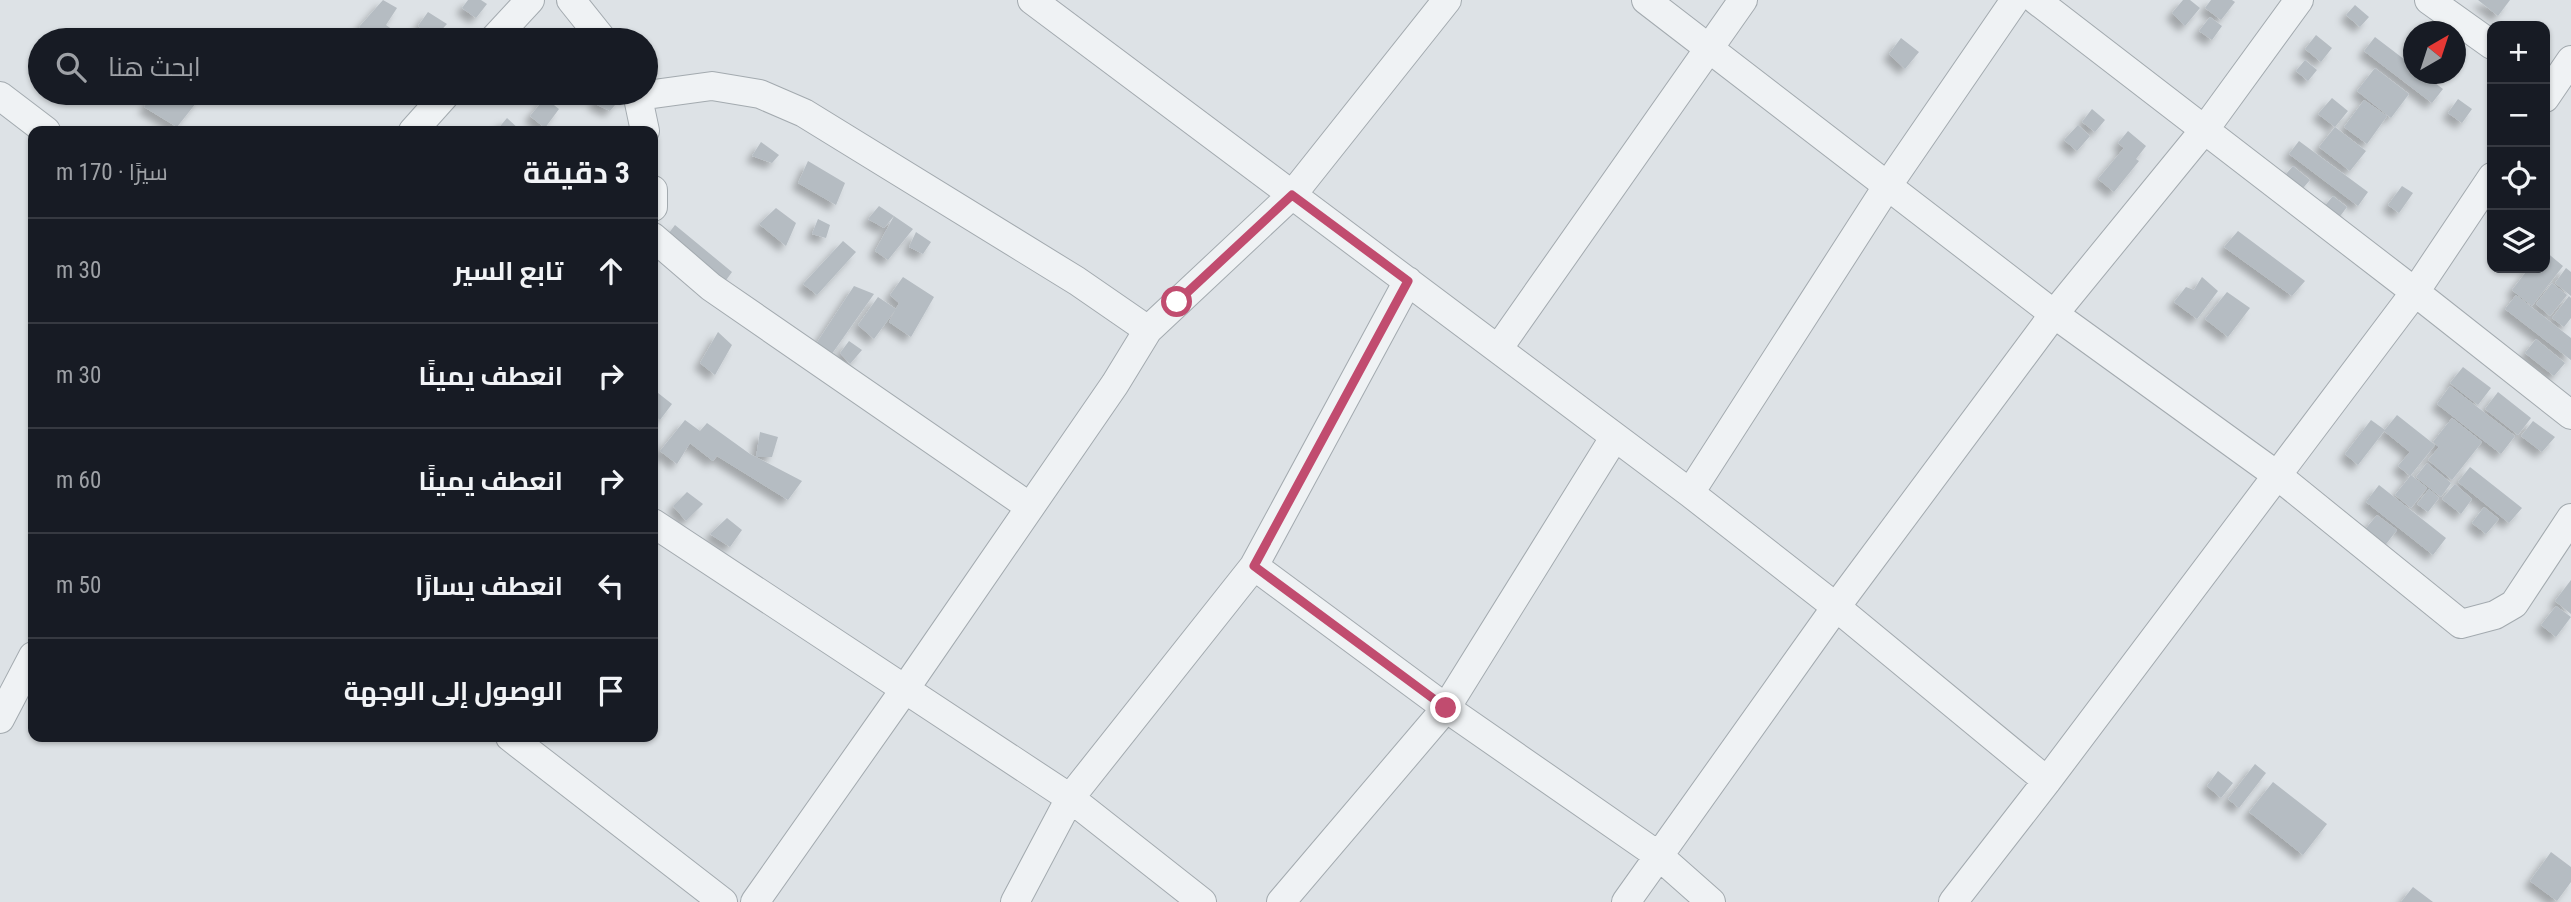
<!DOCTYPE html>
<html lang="ar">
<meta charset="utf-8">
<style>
body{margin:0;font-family:"Roboto Condensed",Cairo,sans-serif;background:#20242c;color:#f1f3f6;direction:rtl}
.controls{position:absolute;right:21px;top:21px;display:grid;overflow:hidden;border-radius:14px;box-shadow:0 2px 5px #0004}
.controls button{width:63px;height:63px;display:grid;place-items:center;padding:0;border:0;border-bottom:2px solid #363941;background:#171b24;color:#f1f3f6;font:35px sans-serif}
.compass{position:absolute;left:2403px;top:21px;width:63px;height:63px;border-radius:50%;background:#171b24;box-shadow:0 2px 5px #0004;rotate:39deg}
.stop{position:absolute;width:21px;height:21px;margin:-16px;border:5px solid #c14c6f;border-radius:50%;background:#fff}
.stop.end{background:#c14c6f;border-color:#fff;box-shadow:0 2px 7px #0008}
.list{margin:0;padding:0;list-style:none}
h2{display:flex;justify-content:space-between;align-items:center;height:91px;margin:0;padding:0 28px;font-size:30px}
h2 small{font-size:23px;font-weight:400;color:#9ea1a6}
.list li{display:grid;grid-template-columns:46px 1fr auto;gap:21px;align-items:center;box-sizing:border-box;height:105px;padding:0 28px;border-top:2px solid #363941}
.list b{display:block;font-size:26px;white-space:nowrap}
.list em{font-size:23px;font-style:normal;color:#9ea1a6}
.icon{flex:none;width:38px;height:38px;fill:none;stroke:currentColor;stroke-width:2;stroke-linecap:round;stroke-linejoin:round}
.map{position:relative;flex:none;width:2571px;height:902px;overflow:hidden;direction:ltr}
.search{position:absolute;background:#171b24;box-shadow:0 2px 5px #0004;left:28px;top:28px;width:630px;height:77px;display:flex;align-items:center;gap:18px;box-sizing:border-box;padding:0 24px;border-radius:38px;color:#9ea1a6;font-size:26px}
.panel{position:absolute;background:#171b24;box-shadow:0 2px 5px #0004;left:28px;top:126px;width:630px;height:616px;border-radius:14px;direction:rtl}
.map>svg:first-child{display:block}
</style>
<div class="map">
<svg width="2571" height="902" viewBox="0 0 2571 902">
<defs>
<filter id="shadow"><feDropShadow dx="-6" dy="6" stdDeviation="3.5" flood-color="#0004"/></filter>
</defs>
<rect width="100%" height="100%" fill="#dde2e6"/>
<path fill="#b5bcc2" filter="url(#shadow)" d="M383 0 397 8 386 25 407 40H376L359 27Z
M468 0H481L487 4 476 18 462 8Z
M2183 0H2190L2200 8 2185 26 2172 13Z
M2211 0H2232L2235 2 2221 20 2205 8Z
M2478 0H2510L2498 16Z
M2355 5 2369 17 2360 27 2346 15Z
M428 12 447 24 434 38 418 26Z
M2210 17 2222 26 2212 40 2199 31Z
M2316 35 2332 48 2321 62 2305 49Z
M2375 37 2413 66V74H2423L2443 89 2432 103 2364 51Z
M1901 38 1919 52 1905 69 1889 54Z
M2305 60 2317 70 2308 81 2296 71Z
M2375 68 2409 94 2391 118 2357 91Z
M155 93H163L174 102 182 93H194L200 98 177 127 144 107Z
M602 93H610L620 99 610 111 593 103Z
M545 98 559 109 545 128 530 116Z
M2332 98 2348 111 2335 127 2318 114Z
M2458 99 2472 109 2462 123 2448 113Z
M2364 100 2387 116 2367 144 2344 127Z
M2092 109 2105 120 2095 132 2082 122Z
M507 118 521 131H496Z
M2078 125 2090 136 2077 151 2064 140Z
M2335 127 2366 151 2350 171 2319 147Z
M2128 131 2146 146 2136 159 2139 161 2114 192 2098 179 2124 148 2118 143Z
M2299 141 2368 192 2358 206 2289 154Z
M761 142 779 155 772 163 752 156Z
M808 161 845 183 836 205 798 183Z
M2293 166 2310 180 2298 194 2281 180Z
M2402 186 2413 193 2399 213 2388 205Z
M2333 196 2347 207 2338 219 2323 208Z
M879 206 894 216 884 228 868 219Z
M776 208 796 223 786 246 759 224Z
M894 216 913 229 888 260 875 251Z
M818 219 830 225 826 238 812 234Z
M675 225 732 272 721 287 665 238Z
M2238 231 2305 281 2292 296 2224 247Z
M916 232 931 242 923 254 909 247Z
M843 241 856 252 817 295 803 284Z
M2545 251 2563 266 2532 306 2512 290 2529 268H2545Z
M2566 268 2571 272V296L2555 283Z
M903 277 934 297 911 337 889 322 899 303 890 295Z
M2202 277 2218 291 2197 319 2174 302 2186 287 2194 290Z
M2552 283 2567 295 2550 316 2536 304Z
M854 286 874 294 829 358 814 347Z
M2227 292 2250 308 2228 337 2205 319Z
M2516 295 2571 338V360L2505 309Z
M2569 296 2571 298V318L2564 327 2552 318Z
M878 297 896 309 874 339 858 325Z
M718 332 732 345 715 375 700 363Z
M2536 339 2565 363 2554 376 2525 353Z
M849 341 862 350 850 364 840 353Z
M2463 367 2491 388 2478 405 2450 383Z
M2450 386 2515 436 2501 454 2437 404Z
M653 389 672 404 660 420 653 414Z
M2498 392 2531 418 2518 435 2485 409Z
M2397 415 2435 445 2410 476 2398 466 2410 452 2384 431Z
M2452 418 2482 442 2452 480 2428 460 2439 447 2433 442Z
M685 420 700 431 707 423 750 454 802 481 788 500 717 456 713 461 690 443 677 464 660 451Z
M2371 420 2385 430 2358 465 2345 454Z
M2533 421 2555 437 2542 452 2521 436Z
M760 432 778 437 772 457H756Z
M2427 463 2451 483 2441 497 2416 477Z
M2470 467 2522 508 2509 523 2458 482Z
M2411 475 2427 488 2411 508 2395 495Z
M2455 484 2472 499 2461 514 2442 499Z
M2379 485 2446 538 2433 555 2366 502Z
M2429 489 2439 498 2428 512 2417 504Z
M687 492 703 504 686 521 673 506Z
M2484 507 2499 519 2486 534 2472 523Z
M2377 515 2397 530 2383 548 2363 532Z
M727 518 742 530 730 547 710 534Z
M2571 580V614L2555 601Z
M2556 606 2571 617 2556 637 2541 625Z
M2255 764 2266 773 2239 808 2228 799Z
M2218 771 2233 783 2221 798 2207 786Z
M2273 782 2327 824 2303 855 2249 812Z
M2551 852 2571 867V882L2557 901 2530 881Z
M2413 887 2433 902H2401Z"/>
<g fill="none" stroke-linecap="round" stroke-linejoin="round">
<defs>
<path id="street" d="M571 0 603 40
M1032 0 1690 493 1836 607 2047 781
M1646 0 2054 314 2278 476 2461 624 2495 615 2514 604 2571 518
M2036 0 2415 292 2571 415
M2429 0 2492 45
M493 40 530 0
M637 93 645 131
M0 96 46 131
M639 96 712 86 760 94 804 113 1077 281 1148 330
M2545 98 2571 60
M413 131 447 93
M653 190V207
M653 237 711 287 1030 507
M1498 349 1743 0
M1690 493 1888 185 2015 0
M653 523 1070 798 1202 902
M1254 566 1446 708 1659 856 1711 902
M0 719 33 656
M510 737 723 902
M755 902 905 689 1115 384 1148 330 1292 195 1447 0
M1015 902 1070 798 1254 566 1408 281
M1281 902 1446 708 1614 438
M1626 902 1836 607 2054 314 2205 129 2299 0
M1953 902 2047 781 2415 292 2492 177"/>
</defs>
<use href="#street" stroke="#a3aaaf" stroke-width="30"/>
<use href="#street" stroke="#eff2f4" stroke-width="28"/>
</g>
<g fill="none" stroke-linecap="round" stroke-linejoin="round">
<path stroke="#c14c6f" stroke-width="9" d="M1177 302 1292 195 1408 281 1254 566 1446 708"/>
</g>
</svg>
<div class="controls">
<button>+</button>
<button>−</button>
<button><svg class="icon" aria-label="locate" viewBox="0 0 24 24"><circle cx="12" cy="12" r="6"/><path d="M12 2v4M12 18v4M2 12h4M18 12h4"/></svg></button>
<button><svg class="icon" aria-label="layers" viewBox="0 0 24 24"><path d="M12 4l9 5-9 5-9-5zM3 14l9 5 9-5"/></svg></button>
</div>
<svg class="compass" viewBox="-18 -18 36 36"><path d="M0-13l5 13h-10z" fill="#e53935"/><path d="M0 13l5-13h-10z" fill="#9ea1a6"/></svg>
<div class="stop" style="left:1177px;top:302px"></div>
<div class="stop end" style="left:1446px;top:708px"></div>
<div class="search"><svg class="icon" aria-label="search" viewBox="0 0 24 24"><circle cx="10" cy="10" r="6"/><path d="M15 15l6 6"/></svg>ابحث هنا</div>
<section class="panel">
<h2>3 دقيقة<small>سيرًا · 170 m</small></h2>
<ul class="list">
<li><svg class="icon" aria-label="ahead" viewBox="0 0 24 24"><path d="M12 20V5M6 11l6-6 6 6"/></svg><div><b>تابع السير</b></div><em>30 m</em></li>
<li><svg class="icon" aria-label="right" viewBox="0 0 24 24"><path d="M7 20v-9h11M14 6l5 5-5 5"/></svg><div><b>انعطف يمينًا</b></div><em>30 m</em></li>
<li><svg class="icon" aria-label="right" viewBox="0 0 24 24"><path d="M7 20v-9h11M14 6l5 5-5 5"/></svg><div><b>انعطف يمينًا</b></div><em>60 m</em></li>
<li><svg class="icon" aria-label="left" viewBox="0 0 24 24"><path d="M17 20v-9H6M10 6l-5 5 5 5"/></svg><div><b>انعطف يسارًا</b></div><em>50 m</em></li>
<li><svg class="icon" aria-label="arrive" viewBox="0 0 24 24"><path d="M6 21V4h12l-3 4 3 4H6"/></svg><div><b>الوصول إلى الوجهة</b></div></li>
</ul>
</section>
</div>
